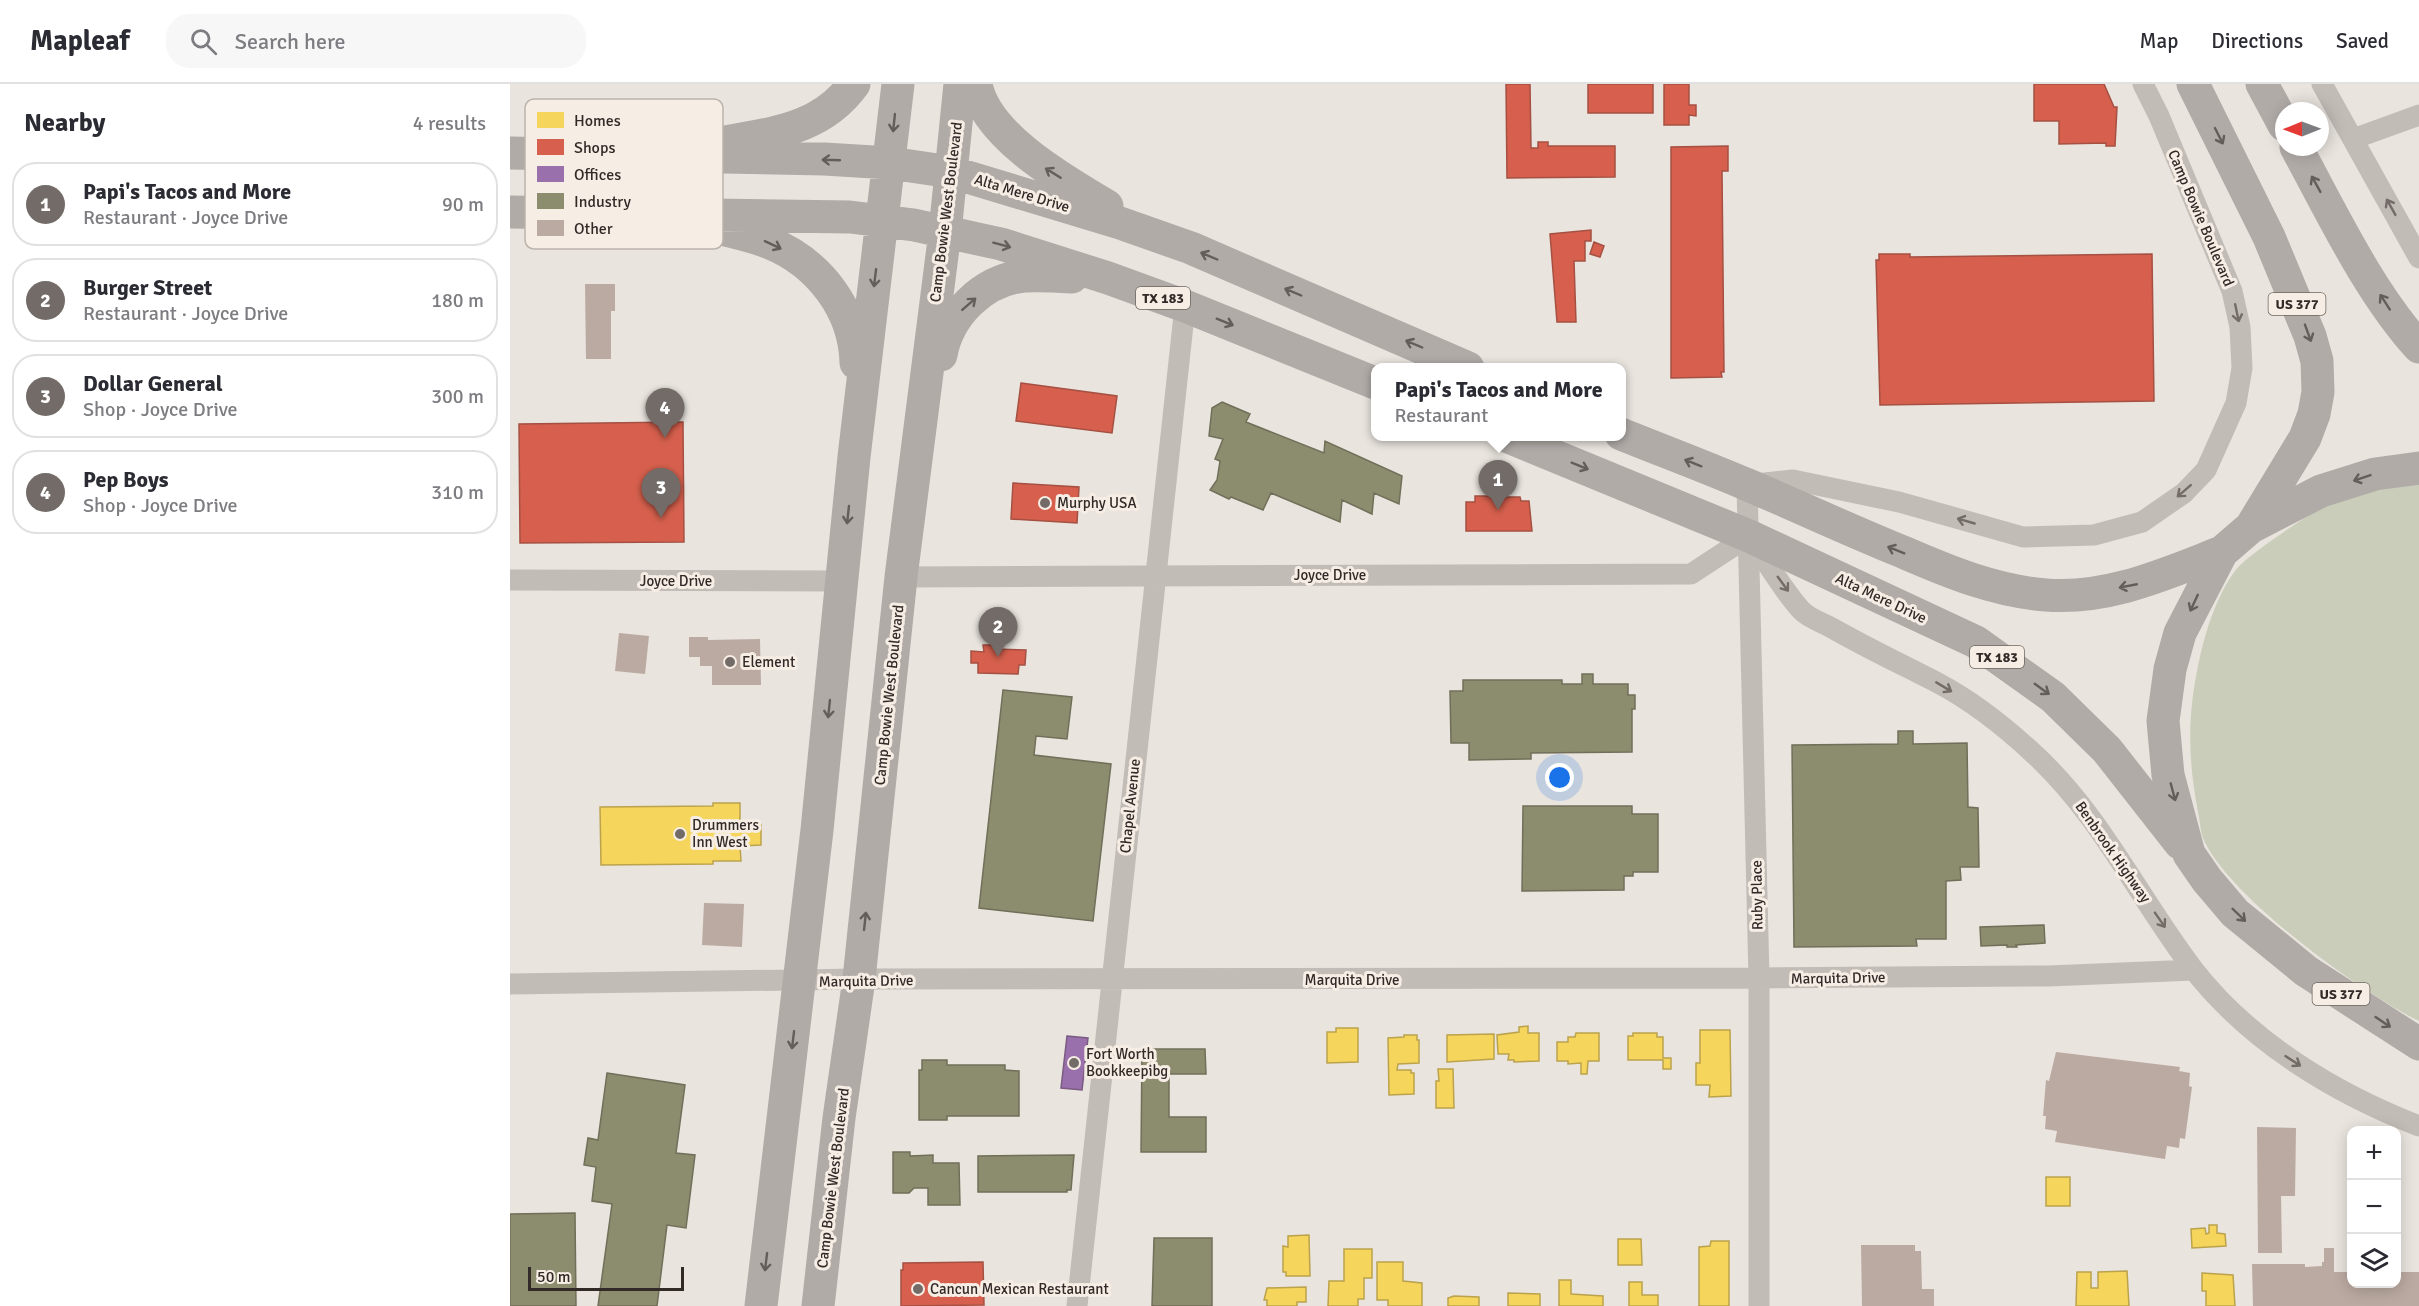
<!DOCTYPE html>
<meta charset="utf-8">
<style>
body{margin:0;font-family:Signika,sans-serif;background:#f7f7f7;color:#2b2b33}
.controls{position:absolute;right:18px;bottom:18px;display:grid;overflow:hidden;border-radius:12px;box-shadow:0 3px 15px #0003}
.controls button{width:54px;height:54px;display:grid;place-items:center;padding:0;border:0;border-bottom:2px solid #e1e1e2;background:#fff;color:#2b2b33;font:30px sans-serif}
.compass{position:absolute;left:1765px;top:18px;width:54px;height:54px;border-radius:50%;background:#fff;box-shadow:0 3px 15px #0003;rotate:269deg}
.scale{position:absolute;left:18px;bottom:15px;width:156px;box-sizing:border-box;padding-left:6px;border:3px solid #322a27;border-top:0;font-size:16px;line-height:21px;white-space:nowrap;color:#322a27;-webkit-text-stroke:4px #f6eee5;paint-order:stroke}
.you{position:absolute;left:1050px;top:694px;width:21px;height:21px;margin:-15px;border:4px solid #fff;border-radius:50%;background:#1a73e8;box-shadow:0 0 0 9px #1a73e833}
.badge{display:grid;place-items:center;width:39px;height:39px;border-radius:50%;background:#726b67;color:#fff;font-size:20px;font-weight:700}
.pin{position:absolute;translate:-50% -50px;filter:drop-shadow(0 2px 3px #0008)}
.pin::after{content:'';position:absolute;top:32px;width:21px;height:18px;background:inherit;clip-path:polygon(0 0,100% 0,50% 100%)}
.popup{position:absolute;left:861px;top:279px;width:255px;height:78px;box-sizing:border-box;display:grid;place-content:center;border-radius:12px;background:#fff;filter:drop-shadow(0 2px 4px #0005);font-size:20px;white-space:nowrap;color:#7c7c81}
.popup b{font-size:22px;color:#2b2b33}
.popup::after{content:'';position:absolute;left:50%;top:100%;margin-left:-12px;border:12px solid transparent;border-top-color:#fff}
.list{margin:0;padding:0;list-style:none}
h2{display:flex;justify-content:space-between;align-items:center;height:78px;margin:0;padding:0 24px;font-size:26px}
h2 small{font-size:20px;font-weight:400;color:#7c7c81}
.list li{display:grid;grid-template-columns:39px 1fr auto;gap:18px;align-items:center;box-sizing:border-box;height:84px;margin:0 12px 12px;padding:0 12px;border:2px solid #e1e1e2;border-radius:24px}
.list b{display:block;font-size:22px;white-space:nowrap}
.list p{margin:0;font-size:20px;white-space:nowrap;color:#7c7c81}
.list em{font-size:20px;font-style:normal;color:#7c7c81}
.icon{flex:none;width:33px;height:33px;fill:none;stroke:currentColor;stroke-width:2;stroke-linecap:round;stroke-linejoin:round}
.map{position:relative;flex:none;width:1909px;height:1222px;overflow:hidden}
header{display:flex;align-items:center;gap:36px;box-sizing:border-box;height:84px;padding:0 30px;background:#fff;border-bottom:2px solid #e1e1e2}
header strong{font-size:28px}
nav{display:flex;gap:33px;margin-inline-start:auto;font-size:21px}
.search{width:420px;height:54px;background:#f7f7f7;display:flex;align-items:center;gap:15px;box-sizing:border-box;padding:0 21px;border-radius:24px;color:#7c7c81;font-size:22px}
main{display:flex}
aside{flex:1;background:#fff}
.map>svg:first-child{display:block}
</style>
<header>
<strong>Mapleaf</strong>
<div class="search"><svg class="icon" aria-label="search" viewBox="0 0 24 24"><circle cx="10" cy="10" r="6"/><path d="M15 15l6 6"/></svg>Search here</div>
<nav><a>Map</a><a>Directions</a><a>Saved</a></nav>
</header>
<main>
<aside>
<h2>Nearby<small>4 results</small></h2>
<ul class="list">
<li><span class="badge">1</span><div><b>Papi's Tacos and More</b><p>Restaurant · Joyce Drive</p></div><em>90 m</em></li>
<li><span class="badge">2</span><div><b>Burger Street</b><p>Restaurant · Joyce Drive</p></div><em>180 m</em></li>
<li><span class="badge">3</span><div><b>Dollar General</b><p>Shop · Joyce Drive</p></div><em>300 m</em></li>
<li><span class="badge">4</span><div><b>Pep Boys</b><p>Shop · Joyce Drive</p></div><em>310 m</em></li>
</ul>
</aside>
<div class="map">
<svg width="1909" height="1222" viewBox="0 0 1909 1222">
<rect width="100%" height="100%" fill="#e9e4de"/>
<path fill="#cacdba" d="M1909 399V937C1852 909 1717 812 1693 754 1690 746 1690 736 1688 728 1681 691 1678 656 1682 620 1687 578 1699 522 1725 487 1735 474 1764 455 1778 445 1796 433 1817 419 1838 412 1860 405 1886 403 1909 399Z"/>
<path fill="#f6d55c" stroke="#bba24c" stroke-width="1.5" d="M203 719H230V739L250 738 251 741V761L230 762 231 777H203V780L91 781 90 723 203 722Z
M1018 942V949H1029V977L1004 978V976H998L999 970H988L987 951 1009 948V943Z
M826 944H848V978L817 979V948H826Z
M1190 946H1220L1221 1012 1199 1013 1200 1001H1186V979H1190Z
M1066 949H1089V977H1078L1077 990H1071V979L1058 980V977H1047V958H1058V953H1065Z
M1123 949H1147V953H1153V974H1161V985H1153V976H1118V952H1123Z
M984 950V975L937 978V951Z
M894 951H907V956H909V979L888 980 887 986H901V989H904V1010L879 1011 878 954 894 953Z
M928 985H943L944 1024H926V997H929Z
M1536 1093H1560V1122H1536Z
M1699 1141H1707V1149L1715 1150 1716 1162 1682 1164 1681 1145 1695 1144 1696 1150 1699 1149Z
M799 1151 800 1192H776V1188H773V1162L778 1163V1152Z
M1108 1155H1131L1132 1181H1108Z
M1201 1157H1219V1222H1189V1163L1200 1162Z
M834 1165H862V1194H854V1215H848V1222H818L819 1197H834Z
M867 1178H893V1197L912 1199V1222H878V1216H867Z
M1617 1187 1619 1222H1566L1567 1188H1581V1204H1588V1188Z
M1692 1189 1723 1191 1725 1222H1696V1207H1692Z
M1049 1196H1061V1210L1093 1212V1222H1049Z
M1119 1198H1132V1211H1148V1222H1119Z
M796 1203V1218H787V1222H757V1216H754L757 1204Z
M998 1209 1030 1210V1222H998Z
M944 1212 969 1213V1222H938V1214Z"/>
<path fill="#d6604d" stroke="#a55042" stroke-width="1.5" d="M996 0H1020L1021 64H1028V58H1038V62H1105V93L997 94Z
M1078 0H1143V29H1078Z
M1154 0H1179V21H1186V32L1179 31V41H1154Z
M1524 0H1594L1604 23H1607L1605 62H1596V59L1549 60V37H1524Z
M1218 62V87H1212L1214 288H1211L1212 293 1161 294V63Z
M1081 146V157H1075V177H1064L1066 238H1047L1040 150Z
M1084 158 1094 162 1090 173 1080 170Z
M1369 170H1400V173L1642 170 1644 317 1370 321 1366 176H1369Z
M511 299 607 312 602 349 506 337Z
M173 338 174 458 10 459 9 340Z
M503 399 569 403 567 439 501 435Z
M986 408H994L993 413H1010L1011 417H1019L1022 447H956V418H965V412H986Z
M473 561H485V565L516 566 515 581H509L508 590 468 589V579H461V567L474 568Z
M473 1178 474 1221 391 1222V1186H393V1179Z"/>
<path fill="#9970ab" stroke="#7a5b83" stroke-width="1.5" d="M557 952 578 954 572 1006 551 1004Z"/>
<path fill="#8c8c6e" stroke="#716f59" stroke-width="1.5" d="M712 318 740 330 736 338 814 369 815 357 892 392 889 420 864 409 862 430 832 416 830 438 761 409 753 426 721 413 719 415 700 406 707 396 710 377 705 375 713 355 699 352 702 324Z
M1072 590H1083V600H1118V611H1125V625H1122V668L1021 669V675L959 676V659H941L940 607H953V596H1052V600H1072Z
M493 606 562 613 557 655 526 652 524 671 601 680 583 837 469 824Z
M1388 647H1403V660L1457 659 1458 723 1468 724 1469 783H1450L1451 796 1436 797V855H1406L1407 862 1284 863 1282 661 1388 660Z
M1013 722H1122V730H1148V788H1123V792H1114V806L1012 807Z
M1534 841 1535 859 1506 861 1507 863H1497V861L1471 862 1470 843Z
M632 965H695L696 990H659V1033H696V1068H631Z
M412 976H437V981H495V986L509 987V1032H437V1036H409V986H412Z
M97 989 175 1001 166 1069 185 1071 176 1144 157 1141 147 1222H88L102 1120 82 1117 86 1083 74 1081 78 1054 88 1056Z
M383 1068H400V1072L423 1071V1079H449L450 1121H418V1104H404L399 1109H383Z
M564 1071 561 1106H557V1108H468V1072Z
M65 1129 66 1222H0V1130Z
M644 1154H702V1222H642Z"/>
<path fill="#bbaaa2" d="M75 200H105V227H101V275H76Z
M109 549 139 552 135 590 105 587Z
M179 553H198V556L250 555 251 601H202V582H190V573H179Z
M194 819 234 820 232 863 192 861Z
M1546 968 1670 983 1669 987 1680 989 1679 1002 1682 1003 1675 1055 1670 1054 1669 1064 1657 1062 1655 1075 1545 1058 1547 1047 1535 1045 1536 1032H1533L1536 996 1539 997Z
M1747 1043 1786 1044 1785 1112H1771L1772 1169H1748Z
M1351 1161H1405V1167H1411L1412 1205H1424V1222H1352Z
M1814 1164H1824V1188H1842V1200H1886V1188H1909V1222H1743L1742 1180H1795V1183L1812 1182V1178H1814Z"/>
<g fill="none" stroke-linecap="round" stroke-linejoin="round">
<path stroke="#c2bcb7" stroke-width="21" d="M1812 0 1909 174
M1843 55 1909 31
M1241 455C1257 478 1272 505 1291 526 1298 534 1313 539 1322 544 1357 564 1393 581 1428 599 1462 617 1495 643 1523 669 1591 731 1628 813 1683 885 1740 958 1824 1009 1909 1042
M391 493 1181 490 1239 452
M0 496 331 497
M0 900 349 895 1249 894 1539 892 1684 886
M567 1222 675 222
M1249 1222V894L1237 401 1283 396 1389 418 1513 453 1584 451 1632 438 1674 409 1696 386 1726 319 1732 284 1730 243 1722 207 1649 32 1633 0"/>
<path stroke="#b0aba7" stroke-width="33" d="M466 0C475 52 555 97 597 122
M1683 0 1759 153 1800 252 1807 277 1808 308 1804 330 1795 354 1741 443
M1752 0 1774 41
M205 60C259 49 309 48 344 0
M1786 63C1822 129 1859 208 1909 263
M0 69 314 75 380 79 441 88 610 139 681 164 958 284
M0 128 340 133 404 141 491 160 598 194 675 222 865 299
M207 144C224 148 243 152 260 159 309 179 345 226 346 279
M431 271C438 231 473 196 514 192 530 191 546 192 562 193
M1111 350C1153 367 1196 383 1238 401 1290 423 1341 447 1393 468 1439 488 1485 507 1536 511 1598 516 1655 490 1712 468
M996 352 1239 452 1466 558 1543 613 1597 666 1670 759
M1909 384 1865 390 1811 407 1741 443 1712 468 1670 549 1660 585 1653 637 1658 691 1679 770 1697 796 1725 829 1796 887 1909 960
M251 1222 307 746 344 373 388 0
M308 1222 329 1034 349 895 391 493 435 148 450 0"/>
</g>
<defs><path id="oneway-shaft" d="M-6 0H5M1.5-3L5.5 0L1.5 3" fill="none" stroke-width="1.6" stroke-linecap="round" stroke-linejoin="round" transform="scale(1.5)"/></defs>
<g stroke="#645e5a">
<use href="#oneway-shaft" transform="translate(384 39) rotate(96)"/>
<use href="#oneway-shaft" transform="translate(1709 52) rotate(63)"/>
<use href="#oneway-shaft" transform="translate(321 76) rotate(-178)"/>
<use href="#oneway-shaft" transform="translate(543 89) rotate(-148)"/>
<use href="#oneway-shaft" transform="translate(1806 100) rotate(-119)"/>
<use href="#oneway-shaft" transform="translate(263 161) rotate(25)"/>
<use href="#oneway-shaft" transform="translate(492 161) rotate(15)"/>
<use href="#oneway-shaft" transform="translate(699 172) rotate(-157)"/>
<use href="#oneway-shaft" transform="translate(365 194) rotate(97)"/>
<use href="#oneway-shaft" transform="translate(783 208) rotate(-157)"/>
<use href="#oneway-shaft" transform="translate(1875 218) rotate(-123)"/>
<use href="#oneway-shaft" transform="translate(459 220) rotate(-41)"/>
<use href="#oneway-shaft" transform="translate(715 238) rotate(22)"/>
<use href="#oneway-shaft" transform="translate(1798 249) rotate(70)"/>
<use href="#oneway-shaft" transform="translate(904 260) rotate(-157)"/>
<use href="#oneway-shaft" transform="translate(1183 379) rotate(-158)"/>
<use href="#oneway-shaft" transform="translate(1070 382) rotate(22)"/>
<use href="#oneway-shaft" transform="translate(1852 394) rotate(161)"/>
<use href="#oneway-shaft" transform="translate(338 431) rotate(96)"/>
<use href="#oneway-shaft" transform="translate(1386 466) rotate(-158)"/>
<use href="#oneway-shaft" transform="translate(1618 502) rotate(169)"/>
<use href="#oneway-shaft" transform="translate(1684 519) rotate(115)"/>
<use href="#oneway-shaft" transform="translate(1532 605) rotate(36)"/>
<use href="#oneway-shaft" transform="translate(319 625) rotate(96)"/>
<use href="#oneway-shaft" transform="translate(1663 708) rotate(75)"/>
<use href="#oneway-shaft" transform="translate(1729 831) rotate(44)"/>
<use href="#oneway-shaft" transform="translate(355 837) rotate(-84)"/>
<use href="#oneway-shaft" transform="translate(1873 938) rotate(34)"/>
<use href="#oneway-shaft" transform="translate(283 956) rotate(97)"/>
<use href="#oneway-shaft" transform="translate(256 1178) rotate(97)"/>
</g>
<g stroke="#736c68">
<use href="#oneway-shaft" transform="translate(1881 123) rotate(-119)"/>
<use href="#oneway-shaft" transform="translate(1727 229) rotate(78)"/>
<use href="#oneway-shaft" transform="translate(1674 407) rotate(139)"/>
<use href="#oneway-shaft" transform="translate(1456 437) rotate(-164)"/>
<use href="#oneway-shaft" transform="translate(1273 500) rotate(54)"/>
<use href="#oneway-shaft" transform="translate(1434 603) rotate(31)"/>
<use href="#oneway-shaft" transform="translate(1650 836) rotate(55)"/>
<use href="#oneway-shaft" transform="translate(1783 977) rotate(33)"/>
</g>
<g fill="#726b67" stroke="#f6eee5" stroke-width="2">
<circle cx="535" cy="419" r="6"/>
<circle cx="220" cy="578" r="6"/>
<circle cx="170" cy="750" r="6"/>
<circle cx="564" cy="979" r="6"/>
<circle cx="408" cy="1205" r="6"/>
</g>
<g text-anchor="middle" stroke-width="6" stroke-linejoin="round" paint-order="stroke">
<g fill="#f6eee5" stroke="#6d6560" stroke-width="1.5">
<rect x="626" y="203" width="54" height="22" rx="4.5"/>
<rect x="1758.5" y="209" width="57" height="22" rx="4.5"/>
<rect x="1460" y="562" width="54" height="22" rx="4.5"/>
<rect x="1802.5" y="899" width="57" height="22" rx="4.5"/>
</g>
<g font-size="14" font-weight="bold" fill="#322a27">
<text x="653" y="219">TX 183</text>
<text x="1787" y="225">US 377</text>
<text x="1487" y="578">TX 183</text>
<text x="1831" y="915">US 377</text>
</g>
<g font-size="15" fill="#322a27" stroke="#f6eee5">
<text transform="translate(512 109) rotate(17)" y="5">Alta Mere Drive</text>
<text transform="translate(436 128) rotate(-83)" y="5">Camp Bowie West Boulevard</text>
<text transform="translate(1691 134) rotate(67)" y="5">Camp Bowie Boulevard</text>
<text x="820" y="496">Joyce Drive</text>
<text x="166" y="502">Joyce Drive</text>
<text transform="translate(1371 514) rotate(25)" y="5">Alta Mere Drive</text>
<text transform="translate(379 611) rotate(-84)" y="5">Camp Bowie West Boulevard</text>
<text transform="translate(620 722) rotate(-84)" y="5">Chapel Avenue</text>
<text transform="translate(1603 768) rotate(55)" y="5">Benbrook Highway</text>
<text transform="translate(1247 811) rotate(-91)" y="5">Ruby Place</text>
<text transform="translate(1328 894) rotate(-1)" y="5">Marquita Drive</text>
<text x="842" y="901">Marquita Drive</text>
<text transform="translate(356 897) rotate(-1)" y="5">Marquita Drive</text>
<text transform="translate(323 1094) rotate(-83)" y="5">Camp Bowie West Boulevard</text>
</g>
<g font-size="15" fill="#322a27" stroke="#f6eee5" text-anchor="start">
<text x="547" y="424">Murphy USA</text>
<text x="232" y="583">Element</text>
<text x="182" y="746">Drummers<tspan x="182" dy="17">Inn West</tspan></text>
<text x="576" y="975">Fort Worth<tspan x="576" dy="17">Bookkeepibg</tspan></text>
<text x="420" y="1210">Cancun Mexican Restaurant</text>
</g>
</g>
<rect x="15" y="15" width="198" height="150" rx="9" fill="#f6eee5" stroke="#bbb3ac" stroke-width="1.5"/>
<rect x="27" y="28" width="27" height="16" fill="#f6d55c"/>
<rect x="27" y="55" width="27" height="16" fill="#d6604d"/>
<rect x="27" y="82" width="27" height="16" fill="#9970ab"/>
<rect x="27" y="109" width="27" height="16" fill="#8c8c6e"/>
<rect x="27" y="136" width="27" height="16" fill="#bbaaa2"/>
<g font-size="16" fill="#322a27">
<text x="64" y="42">Homes</text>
<text x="64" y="69">Shops</text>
<text x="64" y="96">Offices</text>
<text x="64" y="123">Industry</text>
<text x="64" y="150">Other</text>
</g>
</svg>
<div class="controls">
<button>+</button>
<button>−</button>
<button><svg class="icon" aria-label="layers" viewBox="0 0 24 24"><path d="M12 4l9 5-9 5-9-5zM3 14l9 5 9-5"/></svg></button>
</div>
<svg class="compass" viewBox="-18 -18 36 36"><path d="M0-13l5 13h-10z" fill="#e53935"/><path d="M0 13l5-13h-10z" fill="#7c7c81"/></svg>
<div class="scale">50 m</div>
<div class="you"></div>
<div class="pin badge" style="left:988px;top:426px">1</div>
<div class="popup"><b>Papi's Tacos and More</b>Restaurant</div>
<div class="pin badge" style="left:488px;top:573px">2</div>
<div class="pin badge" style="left:151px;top:434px">3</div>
<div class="pin badge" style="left:155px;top:354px">4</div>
</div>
</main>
